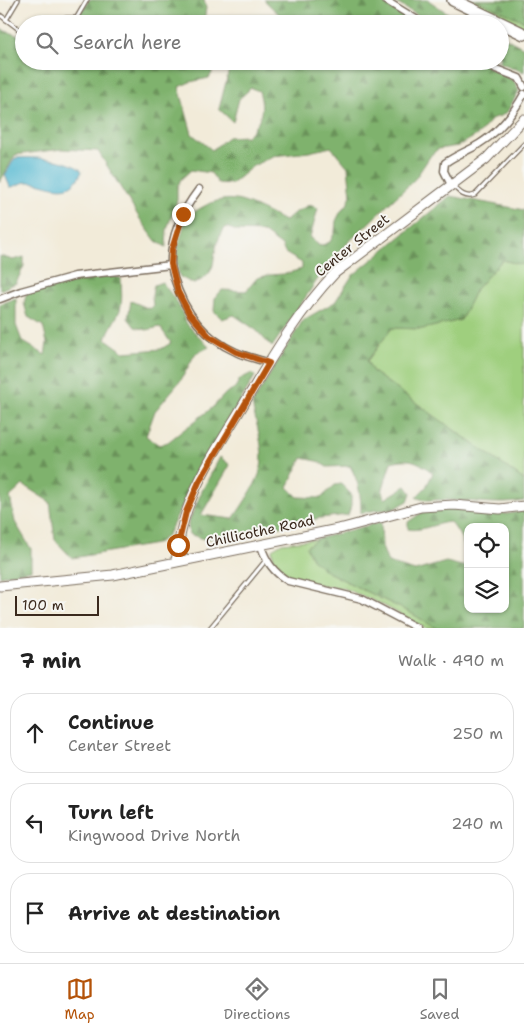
<!DOCTYPE html>
<meta charset="utf-8">
<style>
body{margin:0;font-family:"Shantell Sans",sans-serif;background:#f2f2f2;color:#222}
.controls{position:absolute;right:15px;bottom:15px;display:grid;overflow:hidden;border-radius:10px;box-shadow:0 1px 4px #0004}
.controls button{width:45px;height:45px;display:grid;place-items:center;padding:0;border:0;border-bottom:1px solid #e0e0e0;background:#fff;color:#222;font:25px sans-serif}
.scale{position:absolute;left:15px;bottom:12px;width:84px;box-sizing:border-box;padding-left:5px;border:2px solid #3b2a1e;border-top:0;font-size:14px;line-height:18px;white-space:nowrap;color:#3b2a1e;-webkit-text-stroke:4px #f6f6f2;paint-order:stroke}
.stop{position:absolute;width:15px;height:15px;margin:-11px;border:4px solid #b45309;border-radius:50%;background:#fff}
.stop.end{background:#b45309;border-color:#fff;box-shadow:0 1px 5px #0008}
.list{margin:0;padding:0;list-style:none}
h2{display:flex;justify-content:space-between;align-items:center;height:65px;margin:0;padding:0 20px;font-size:21px}
h2 small{font-size:16px;font-weight:400;color:#767676}
.list li{display:grid;grid-template-columns:32px 1fr auto;gap:15px;align-items:center;box-sizing:border-box;height:80px;margin:0 10px 10px;padding:0 10px;border:1px solid #e0e0e0;border-radius:20px}
.list b{display:block;font-size:19px;white-space:nowrap}
.list p{margin:0;font-size:16px;white-space:nowrap;color:#767676}
.list em{font-size:16px;font-style:normal;color:#767676}
.icon{flex:none;width:28px;height:28px;fill:none;stroke:currentColor;stroke-width:2;stroke-linecap:round;stroke-linejoin:round}
.map{position:relative;flex:none;width:524px;height:628px;overflow:hidden}
.search{position:absolute;background:#fff;box-shadow:0 1px 4px #0004;left:15px;right:15px;top:15px;height:55px;display:flex;align-items:center;gap:12px;box-sizing:border-box;padding:0 18px;border-radius:28px;color:#767676;font-size:19px}
.sheet{height:335px;background:#fff}
nav{display:flex;justify-content:space-around;align-items:center;box-sizing:border-box;height:70px;border-top:1px solid #e0e0e0;background:#fff;font-size:14px;color:#767676}
nav a{display:grid;justify-items:center;gap:2px}
nav .on{color:#b45309}
.map>svg:first-child{display:block}
</style>
<div class="map">
<svg width="524" height="628" viewBox="0 0 524 628">
<defs>
<pattern id="forest-firs" width="22" height="20" patternUnits="userSpaceOnUse" patternTransform="scale(1.25)"><rect width="22" height="20" fill="#7fb26d"/><path d="M5 1l3.5 6h-7zM16 11l3.5 6h-7z" fill="#699159"/></pattern>
</defs>
<rect width="100%" height="100%" fill="#f6f6f2"/>
<filter id="ink" filterUnits="userSpaceOnUse"><feTurbulence type="fractalNoise" baseFrequency=".02" numOctaves="2"/><feDisplacementMap in="SourceGraphic" scale="10" xChannelSelector="R" yChannelSelector="G"/><feConvolveMatrix kernelMatrix="1 2 1 2 8 2 1 2 1" color-interpolation-filters="sRGB"/></filter>
<filter id="wash" filterUnits="userSpaceOnUse"><feTurbulence type="fractalNoise" baseFrequency=".0096" numOctaves="4" result="noise"/><feDisplacementMap in="SourceGraphic" scale="20" xChannelSelector="R" yChannelSelector="G"/><feGaussianBlur stdDeviation="1.12" result="paint"/><feColorMatrix in="noise" values="0 0 0 0 0 0 0 0 0 0 0 0 0 0 0 0 0 1.4 0 .05"/><feComposite in="paint" operator="in"/></filter>
<g filter="url(#wash)">
<rect width="100%" height="100%" fill="#f2ebd9"/>
<path fill="#9fcf7e" stroke="#6d7c4e" d="M461 0H524V29Z
M502 260 524 265V480L373 372 367 361 392 328 422 329 461 320 476 289Z
M317 539 306 547 326 571 361 589 409 612 436 628H425L379 603 343 588 321 585 289 577 274 563 272 549 282 543Z"/>
<path fill="url(#forest-firs)" stroke="#5d6e46" fill-rule="evenodd" d="M89 0H204L206 8 204 21 201 24H71Z
M264 0H379L418 24H278L282 17Z
M391 0H428L458 20 471 23 433 24Z
M476 0H524V21Z
M0 29 24 38V61H193L202 66 211 69 212 73 209 78 190 82 179 87 192 134 212 150 228 137 247 136C261 121 265 111 259 91L251 88 239 99 233 122 219 109 230 66 223 61H478L514 81 519 91 507 112 501 116 493 118 479 134 458 146 438 149 431 155 415 179 332 258 272 347 256 330 234 315 222 319 214 311 215 298 222 290 246 291 257 278 269 275 284 274 302 269V263L285 253 282 246 263 232 237 231 226 227C223 231 219 236 218 241 210 263 220 271 194 284L180 277C173 258 181 238 186 218 228 186 243 201 285 221L294 213 309 205 318 208 310 238 320 246 330 242 335 232 336 221 341 211 347 205 351 195 348 167 331 147 309 152 273 156 253 166 231 184 218 183 211 173 191 170 181 179 177 187V200L167 229 166 247 156 241 140 219 98 151 62 149 15 155 0 182Z
M500 35 524 48V72L496 61H500Z
M450 196 524 210V265L502 260 476 289 461 320 422 329 392 328 367 361 373 372 524 480V501C497 506 470 500 443 500 433 499 425 502 416 497L426 487 433 473C418 461 411 457 391 462L382 492 385 499 406 486 411 493 408 501 392 510H377L361 513C361 495 359 482 350 466L327 467 317 461 302 458 288 487 298 497 321 498 335 485 341 484 351 494V506L348 515 320 518 257 532 204 539 189 534 188 524 202 491 220 457 230 465 201 515 233 519C243 504 254 489 260 472 266 452 256 424 252 404L303 320 335 302 352 276Z
M0 256 13 260 24 257V266L16 283 0 290Z
M111 276 121 278C121 288 123 300 120 310 116 320 109 328 106 339L124 352 161 349 171 343 160 327 147 330 135 327 128 318 131 301 150 309 153 306 152 296 154 285 162 282 177 302 187 324 209 347 195 354 181 380 155 411 146 436 159 445 168 442 213 407 226 393 235 388 240 379 252 373 255 376 207 457 167 536 156 544 72 558 55 540 50 502 23 485 10 497 15 522 31 549V570L0 576V304L16 298V325L22 341 45 355 47 343 43 326 28 317 24 303 27 292 74 279Z
M452 509 507 514 524 511V628H436L409 612 361 589 326 571 312 559 306 547 317 539 381 522 382 547 388 563 415 571 446 562 466 567C467 549 462 535 450 522 436 523 421 532 408 529V522L424 511ZM468 527H505V609H468Z"/>
<path fill="#53b8d1" stroke="#477178" d="M15 158C34 157 68 158 82 171 70 200 50 183 29 182 23 181 17 187 10 187L5 175Z"/>
</g>
<g filter="url(#ink)">
<g fill="none" stroke-linecap="round" stroke-linejoin="round">
<defs>
<path id="lane" d="M0 15 24 33
M6 20 18 0
M51 24 66 18H76
M73 24 87 0
M452 185C459 192 465 199 475 195L524 144
M210 628 266 560"/>
<path id="street" d="M385 0 424 24
M484 61 496 69 519 78 524 87
M451 185 444 171 445 163C456 155 468 151 479 144 499 132 513 114 524 94
M199 189C183 210 170 236 171 263 171 268 173 273 174 278 184 311 204 338 236 352 246 357 258 359 269 363
M0 299 21 291 75 276 171 265
M261 546C266 561 273 572 288 581L362 599 417 628"/>
<path id="secondary" d="M176 562C178 545 181 527 187 510 201 470 227 433 248 397 274 353 300 310 335 273L486 159 524 119
M0 586 113 575 343 528 421 507 454 505 500 509 524 506"/>
<path id="highway" d="M453 0 524 34"/>
</defs>
<use href="#lane" stroke="#7b6e5f" stroke-width="5.5"/>
<use href="#street" stroke="#7b6e5f" stroke-width="9"/>
<use href="#secondary" stroke="#7b6e5f" stroke-width="11"/>
<use href="#highway" stroke="#7b6e5f" stroke-width="14"/>
<use href="#lane" stroke="#fff" stroke-width="3"/>
<use href="#street" stroke="#fff" stroke-width="6"/>
<use href="#secondary" stroke="#fff" stroke-width="9"/>
<use href="#highway" stroke="#fff" stroke-width="11"/>
</g>
</g>
<g fill="none" stroke-linecap="round" stroke-linejoin="round" filter="url(#ink)">
<path stroke="#b45309" stroke-width="6" d="M178 545 186 512 199 482 269 363 236 352 209 336 189 313 178 292 171 264 172 249 183 214"/>
</g>
<g text-anchor="middle" stroke-width="4" stroke-linejoin="round" paint-order="stroke">
<g font-size="14" fill="#3b2a1e" stroke="#f6f6f2">
<text transform="translate(352 245) rotate(-39)" y="5">Center Street</text>
<text transform="translate(260 531) rotate(-12)" y="5">Chillicothe Road</text>
</g>
</g>
</svg>
<div class="controls">
<button><svg class="icon" aria-label="locate" viewBox="0 0 24 24"><circle cx="12" cy="12" r="6"/><path d="M12 2v4M12 18v4M2 12h4M18 12h4"/></svg></button>
<button><svg class="icon" aria-label="layers" viewBox="0 0 24 24"><path d="M12 4l9 5-9 5-9-5zM3 14l9 5 9-5"/></svg></button>
</div>
<div class="scale">100 m</div>
<div class="stop" style="left:178px;top:545px"></div>
<div class="stop end" style="left:183px;top:214px"></div>
<div class="search"><svg class="icon" aria-label="search" viewBox="0 0 24 24"><circle cx="10" cy="10" r="6"/><path d="M15 15l6 6"/></svg>Search here</div>
</div>
<section class="sheet">
<h2>7 min<small>Walk · 490 m</small></h2>
<ul class="list">
<li><svg class="icon" aria-label="ahead" viewBox="0 0 24 24"><path d="M12 20V5M6 11l6-6 6 6"/></svg><div><b>Continue</b><p>Center Street</p></div><em>250 m</em></li>
<li><svg class="icon" aria-label="left" viewBox="0 0 24 24"><path d="M17 20v-9H6M10 6l-5 5 5 5"/></svg><div><b>Turn left</b><p>Kingwood Drive North</p></div><em>240 m</em></li>
<li><svg class="icon" aria-label="arrive" viewBox="0 0 24 24"><path d="M6 21V4h12l-3 4 3 4H6"/></svg><div><b>Arrive at destination</b></div></li>
</ul>
</section>
<nav>
<a class="on"><svg class="icon" aria-label="map" viewBox="0 0 24 24"><path d="M3 6l6-2 6 2 6-2v14l-6 2-6-2-6 2zM9 4v14M15 6v14"/></svg>Map</a>
<a><svg class="icon" aria-label="directions" viewBox="0 0 24 24"><path d="M12 3l9 9-9 9-9-9zM9 14v-3h6M13 9l2 2-2 2"/></svg>Directions</a>
<a><svg class="icon" aria-label="saved" viewBox="0 0 24 24"><path d="M7 4h10v16l-5-4-5 4z"/></svg>Saved</a>
</nav>
